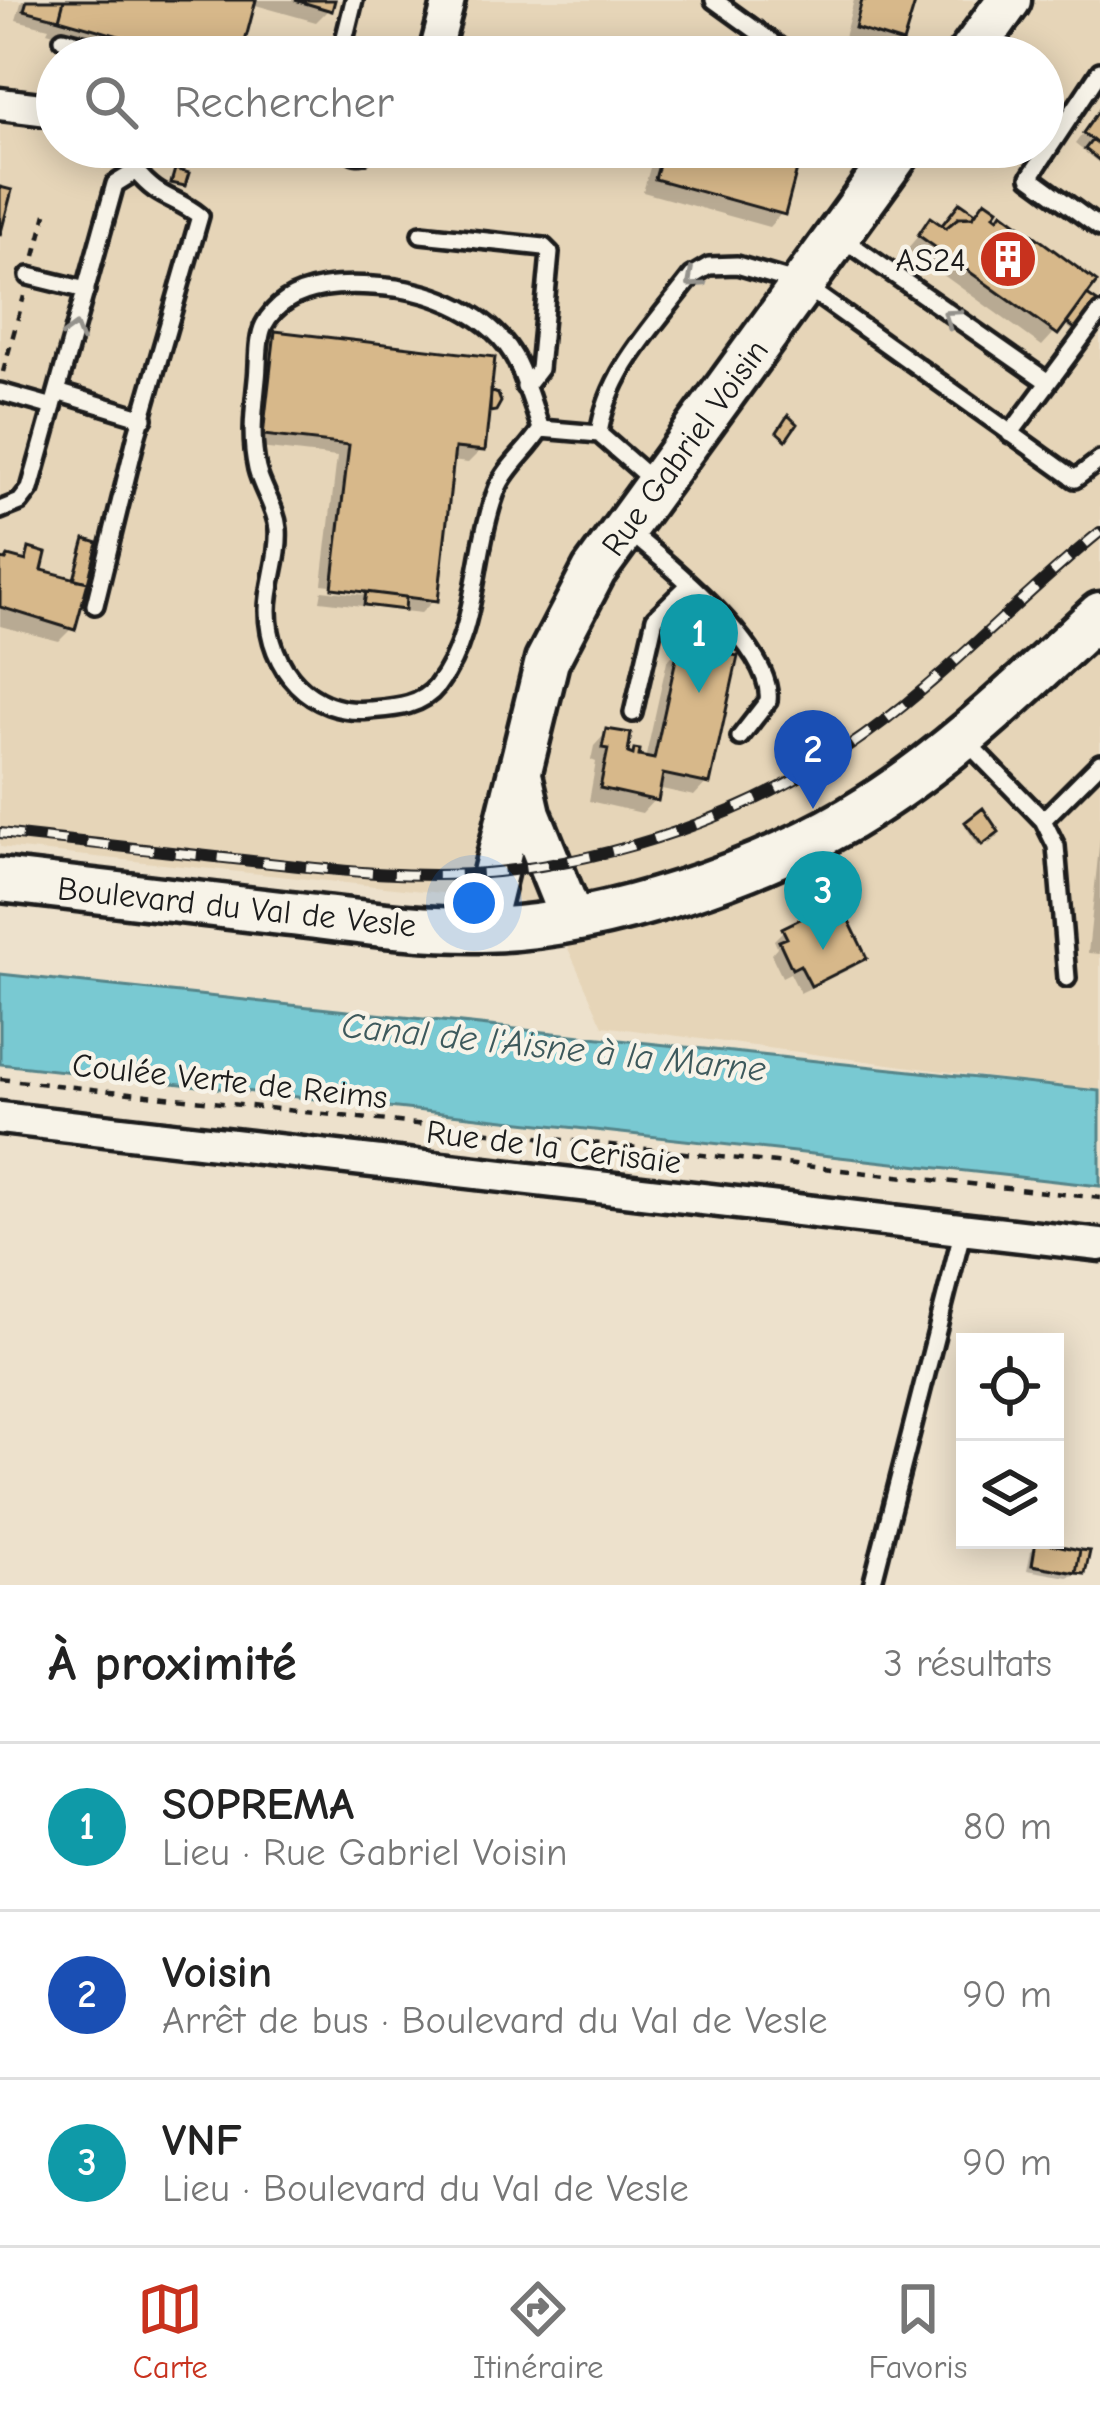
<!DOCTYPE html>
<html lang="fr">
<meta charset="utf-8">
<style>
body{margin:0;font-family:"Comic Neue",sans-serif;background:#f2f2f2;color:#222}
.controls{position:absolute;right:36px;bottom:36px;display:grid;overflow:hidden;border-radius:0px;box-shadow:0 6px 30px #0003}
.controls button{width:108px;height:108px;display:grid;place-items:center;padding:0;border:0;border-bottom:3px solid #e0e0e0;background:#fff;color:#222;font:60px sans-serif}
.you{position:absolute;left:474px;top:903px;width:42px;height:42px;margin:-30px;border:9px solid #fff;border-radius:50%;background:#1a73e8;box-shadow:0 0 0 18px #1a73e833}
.badge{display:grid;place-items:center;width:78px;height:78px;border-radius:50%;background:#c8321e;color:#fff;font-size:39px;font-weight:700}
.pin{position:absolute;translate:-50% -99px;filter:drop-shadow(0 3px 6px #0008)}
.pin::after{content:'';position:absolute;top:63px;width:42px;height:36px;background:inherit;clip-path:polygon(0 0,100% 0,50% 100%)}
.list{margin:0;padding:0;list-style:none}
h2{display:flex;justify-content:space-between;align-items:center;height:156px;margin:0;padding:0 48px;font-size:51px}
h2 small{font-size:39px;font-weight:400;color:#767676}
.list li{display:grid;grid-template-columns:78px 1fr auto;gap:36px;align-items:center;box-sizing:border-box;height:168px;padding:0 48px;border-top:3px solid #e0e0e0}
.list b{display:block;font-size:45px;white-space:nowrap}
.list p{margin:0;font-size:39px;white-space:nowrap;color:#767676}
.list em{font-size:39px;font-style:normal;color:#767676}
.icon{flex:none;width:66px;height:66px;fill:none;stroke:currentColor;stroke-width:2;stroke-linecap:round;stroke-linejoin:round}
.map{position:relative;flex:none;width:1100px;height:1585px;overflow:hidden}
.search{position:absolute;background:#fff;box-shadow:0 6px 30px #0003;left:36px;right:36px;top:36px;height:132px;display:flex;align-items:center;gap:30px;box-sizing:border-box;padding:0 42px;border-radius:66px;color:#767676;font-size:45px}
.sheet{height:660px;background:#fff}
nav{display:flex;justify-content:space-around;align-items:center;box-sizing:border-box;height:168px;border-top:3px solid #e0e0e0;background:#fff;font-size:33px;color:#767676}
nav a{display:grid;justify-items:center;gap:6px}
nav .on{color:#c8321e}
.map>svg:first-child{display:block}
</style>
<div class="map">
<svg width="1100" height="1585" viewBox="0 0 1100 1585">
<rect width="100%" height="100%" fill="#ede1cc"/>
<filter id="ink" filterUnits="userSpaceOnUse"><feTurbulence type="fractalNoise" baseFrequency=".00833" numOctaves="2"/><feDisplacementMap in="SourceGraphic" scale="24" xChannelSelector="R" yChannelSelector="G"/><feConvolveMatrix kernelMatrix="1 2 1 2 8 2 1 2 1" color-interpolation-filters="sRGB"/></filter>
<g filter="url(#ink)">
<path fill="#e6d5b8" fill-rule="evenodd" d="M0 0H1100V1092L603 1026 548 904 0 847ZM57 57H1043V147H57Z"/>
<path fill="#79c9d2" stroke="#548489" stroke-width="3" d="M0 974 1100 1091V1186L0 1064Z"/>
<path fill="#0003" d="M22 0H332L329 9 316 22 252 4 238 57H143L144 54 135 52 131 56 47 32 49 28 16 20Z
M854 0H913L901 41 887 54 843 41Z
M1100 110V164L1075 144Z
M656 147H794L782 213 769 227 643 192Z
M959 205 974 216 989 215 1094 304 1073 331 1063 323 1042 346 907 249 931 221 942 229Z
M276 334 496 396 494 409 486 413 482 449 468 463 451 461 435 599 421 613 320 601 322 590 392 598 393 592 322 584 337 457 251 447 262 348Z
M30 551 38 572 74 581 72 628 59 641 0 626V562H19Z
M680 648 707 782 694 796 657 788 655 799 642 813 589 801 596 762 591 760 594 746 607 732 625 756 645 760 667 661Z
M982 812 999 836 989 844 986 839 978 845 965 826Z
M1100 837V954L1088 953Z
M784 930 864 958 854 967 800 993 790 973 782 977 771 954 777 947 774 940Z
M1037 1545 1083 1573 1067 1577 1027 1570 1031 1551Z"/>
<path fill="#d7b88a" stroke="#1c1c1c" stroke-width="3" d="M27 0H64L59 19 24 10Z
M64 0H256L241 57H194L154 46 155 41 149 39 147 44 59 19Z
M295 0H335L332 11Z
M862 0H916L903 43 855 28Z
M1100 109V146L1083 133Z
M1092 140 1100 146V161L1085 149Z
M664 147H803L785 215 655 179Z
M175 169 189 173 185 186 171 183Z
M0 187 12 190 0 236Z
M985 200 998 209 994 215 998 218 1002 212 1097 282 1058 335 918 235 930 217 946 228 959 217H973Z
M960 202 976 213 973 217 958 218 946 228 942 225Z
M1087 295 1099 303 1078 331 1067 323Z
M275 331 495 357 485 451 455 448 438 601 332 588 349 445 263 435Z
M491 391 498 394 501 402 496 411 490 412Z
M788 415 797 424 786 440 777 432Z
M85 539 98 543 88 582 74 579Z
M29 548 46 553 42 570 88 582 75 630 0 607V559L6 560 8 556 26 561Z
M366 592 406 597 405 610 364 605Z
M679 645 738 656 710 784 663 774 658 801 600 788 608 749 602 748 606 729 631 733 628 753 633 755 634 749 640 750 639 756 654 759Z
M983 808 999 832 982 845 965 822Z
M839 900 867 958 811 986 800 965 792 969 779 941 787 938 782 928Z
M1036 1541 1080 1550 1076 1573 1032 1565Z
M1080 1550 1090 1551 1085 1574 1076 1573Z"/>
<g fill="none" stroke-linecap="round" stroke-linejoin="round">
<defs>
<path id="lane" d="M714 0 793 57
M63 39 133 57
M340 57 354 0
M1100 71 1030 177 1100 228
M421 234 544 247 550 253 539 369 525 387
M839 236 1048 382
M29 276 86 290
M0 392 53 407
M57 392 144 418
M541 429C534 409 528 389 520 369 501 320 444 295 396 288 354 283 288 279 264 325 257 339 259 363 257 379 254 410 250 438 257 469 262 490 276 507 278 529 280 556 268 584 268 610 268 669 311 716 370 710 393 708 421 707 437 686 480 630 472 551 498 487 507 466 529 449 541 429L599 434 654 482
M599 434C608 371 654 326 692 276L709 266 737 265 802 284 1075 479 1100 460
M1010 434 1100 313
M0 510 20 502 30 489 115 184 136 171 141 147
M627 530C666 562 775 650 768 701L740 737
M95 605 136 438 200 216C175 196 159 200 136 171
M633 713 655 618 689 585
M966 741 1043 820 1056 846 1067 978
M1043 820 1100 763
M872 1585 963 1229"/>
<path id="street" d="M434 57 449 0
M0 104 57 111
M357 147H360
M0 1118 1100 1245"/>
<path id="secondary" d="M968 57 1009 0
M521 779 529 814 571 918
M0 880C94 891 187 902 281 913 347 920 415 931 481 930 600 928 770 871 869 807 954 753 1026 682 1100 614
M481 930 547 661 594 571 902 147"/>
</defs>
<use href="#lane" stroke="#1c1c1c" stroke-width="24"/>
<use href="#street" stroke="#1c1c1c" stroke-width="39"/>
<use href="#secondary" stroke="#1c1c1c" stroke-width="51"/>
<path stroke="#1c1c1c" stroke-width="4.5" stroke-dasharray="9 9" stroke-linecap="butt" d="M35 256 46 214
M3 372 24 296
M0 1079 1100 1198"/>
<use href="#lane" stroke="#f7f3e8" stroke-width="15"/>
<use href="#street" stroke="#f7f3e8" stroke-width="30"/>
<use href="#secondary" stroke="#f7f3e8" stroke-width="42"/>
<defs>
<path id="rail" d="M0 833C84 843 168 852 252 861 333 870 416 880 497 872 617 859 743 817 845 749 938 687 1012 603 1100 532"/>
</defs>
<use href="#rail" stroke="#1c1c1c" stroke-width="12"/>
<use href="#rail" stroke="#f7f3e8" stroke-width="8" stroke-dasharray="22" stroke-linecap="butt"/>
</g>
<defs><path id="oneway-chevron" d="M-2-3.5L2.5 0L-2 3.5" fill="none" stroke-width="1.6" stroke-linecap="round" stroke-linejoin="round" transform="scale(3)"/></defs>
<g stroke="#94928c">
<use href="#oneway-chevron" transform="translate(694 280) rotate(138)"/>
<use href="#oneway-chevron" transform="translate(951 317) rotate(-145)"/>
<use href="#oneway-chevron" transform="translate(74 332) rotate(-74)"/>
</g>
</g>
<defs>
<symbol id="building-disc" viewBox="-11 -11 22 22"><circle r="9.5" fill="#c8321e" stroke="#f7f3e8"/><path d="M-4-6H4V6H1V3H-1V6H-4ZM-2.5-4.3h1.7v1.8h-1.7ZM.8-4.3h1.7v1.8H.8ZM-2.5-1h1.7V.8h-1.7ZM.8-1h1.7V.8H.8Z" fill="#fff"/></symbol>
</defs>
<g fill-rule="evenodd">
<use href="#building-disc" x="975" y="226" width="66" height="66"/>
</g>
<g text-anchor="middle" stroke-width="9" stroke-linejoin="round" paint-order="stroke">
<g font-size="33" fill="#1c1c1c" stroke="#f7f3e8" text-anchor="end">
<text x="966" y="271">AS24</text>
</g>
<g font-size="33" fill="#1c1c1c" stroke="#f7f3e8">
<text transform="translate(684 447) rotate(-54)" y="12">Rue Gabriel Voisin</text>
<text transform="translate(237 906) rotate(6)" y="12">Boulevard du Val de Vesle</text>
<text transform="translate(230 1080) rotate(6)" y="12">Coulée Verte de Reims</text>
<text transform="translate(554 1146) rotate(7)" y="12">Rue de la Cerisaie</text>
</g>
<g font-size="36" font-style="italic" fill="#3d595c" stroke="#f7f3e8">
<text transform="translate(554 1046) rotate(6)" y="13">Canal de l'Aisne à la Marne</text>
</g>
</g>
</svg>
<div class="controls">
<button><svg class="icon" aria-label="locate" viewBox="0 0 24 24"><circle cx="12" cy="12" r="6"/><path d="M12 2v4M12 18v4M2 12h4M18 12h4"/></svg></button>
<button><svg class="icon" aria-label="layers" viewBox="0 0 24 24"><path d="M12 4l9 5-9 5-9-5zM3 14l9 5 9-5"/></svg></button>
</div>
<div class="you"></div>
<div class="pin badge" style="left:699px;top:693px;background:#0f9aa8">1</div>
<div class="pin badge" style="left:813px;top:809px;background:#1a4fb4">2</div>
<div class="pin badge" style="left:823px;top:950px;background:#0f9aa8">3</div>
<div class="search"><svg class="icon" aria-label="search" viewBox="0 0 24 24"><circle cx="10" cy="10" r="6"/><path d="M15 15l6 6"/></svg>Rechercher</div>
</div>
<section class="sheet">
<h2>À proximité<small>3 résultats</small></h2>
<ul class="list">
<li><span class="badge" style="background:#0f9aa8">1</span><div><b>SOPREMA</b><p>Lieu · Rue Gabriel Voisin</p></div><em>80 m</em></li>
<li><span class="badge" style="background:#1a4fb4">2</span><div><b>Voisin</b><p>Arrêt de bus · Boulevard du Val de Vesle</p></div><em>90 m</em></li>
<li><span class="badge" style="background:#0f9aa8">3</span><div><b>VNF</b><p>Lieu · Boulevard du Val de Vesle</p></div><em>90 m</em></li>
</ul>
</section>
<nav>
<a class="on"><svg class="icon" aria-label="map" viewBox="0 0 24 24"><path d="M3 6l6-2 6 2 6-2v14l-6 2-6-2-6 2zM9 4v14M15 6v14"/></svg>Carte</a>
<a><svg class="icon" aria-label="directions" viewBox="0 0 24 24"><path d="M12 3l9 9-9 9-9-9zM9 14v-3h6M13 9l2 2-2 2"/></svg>Itinéraire</a>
<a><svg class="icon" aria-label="saved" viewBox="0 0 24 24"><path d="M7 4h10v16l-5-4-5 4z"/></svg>Favoris</a>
</nav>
